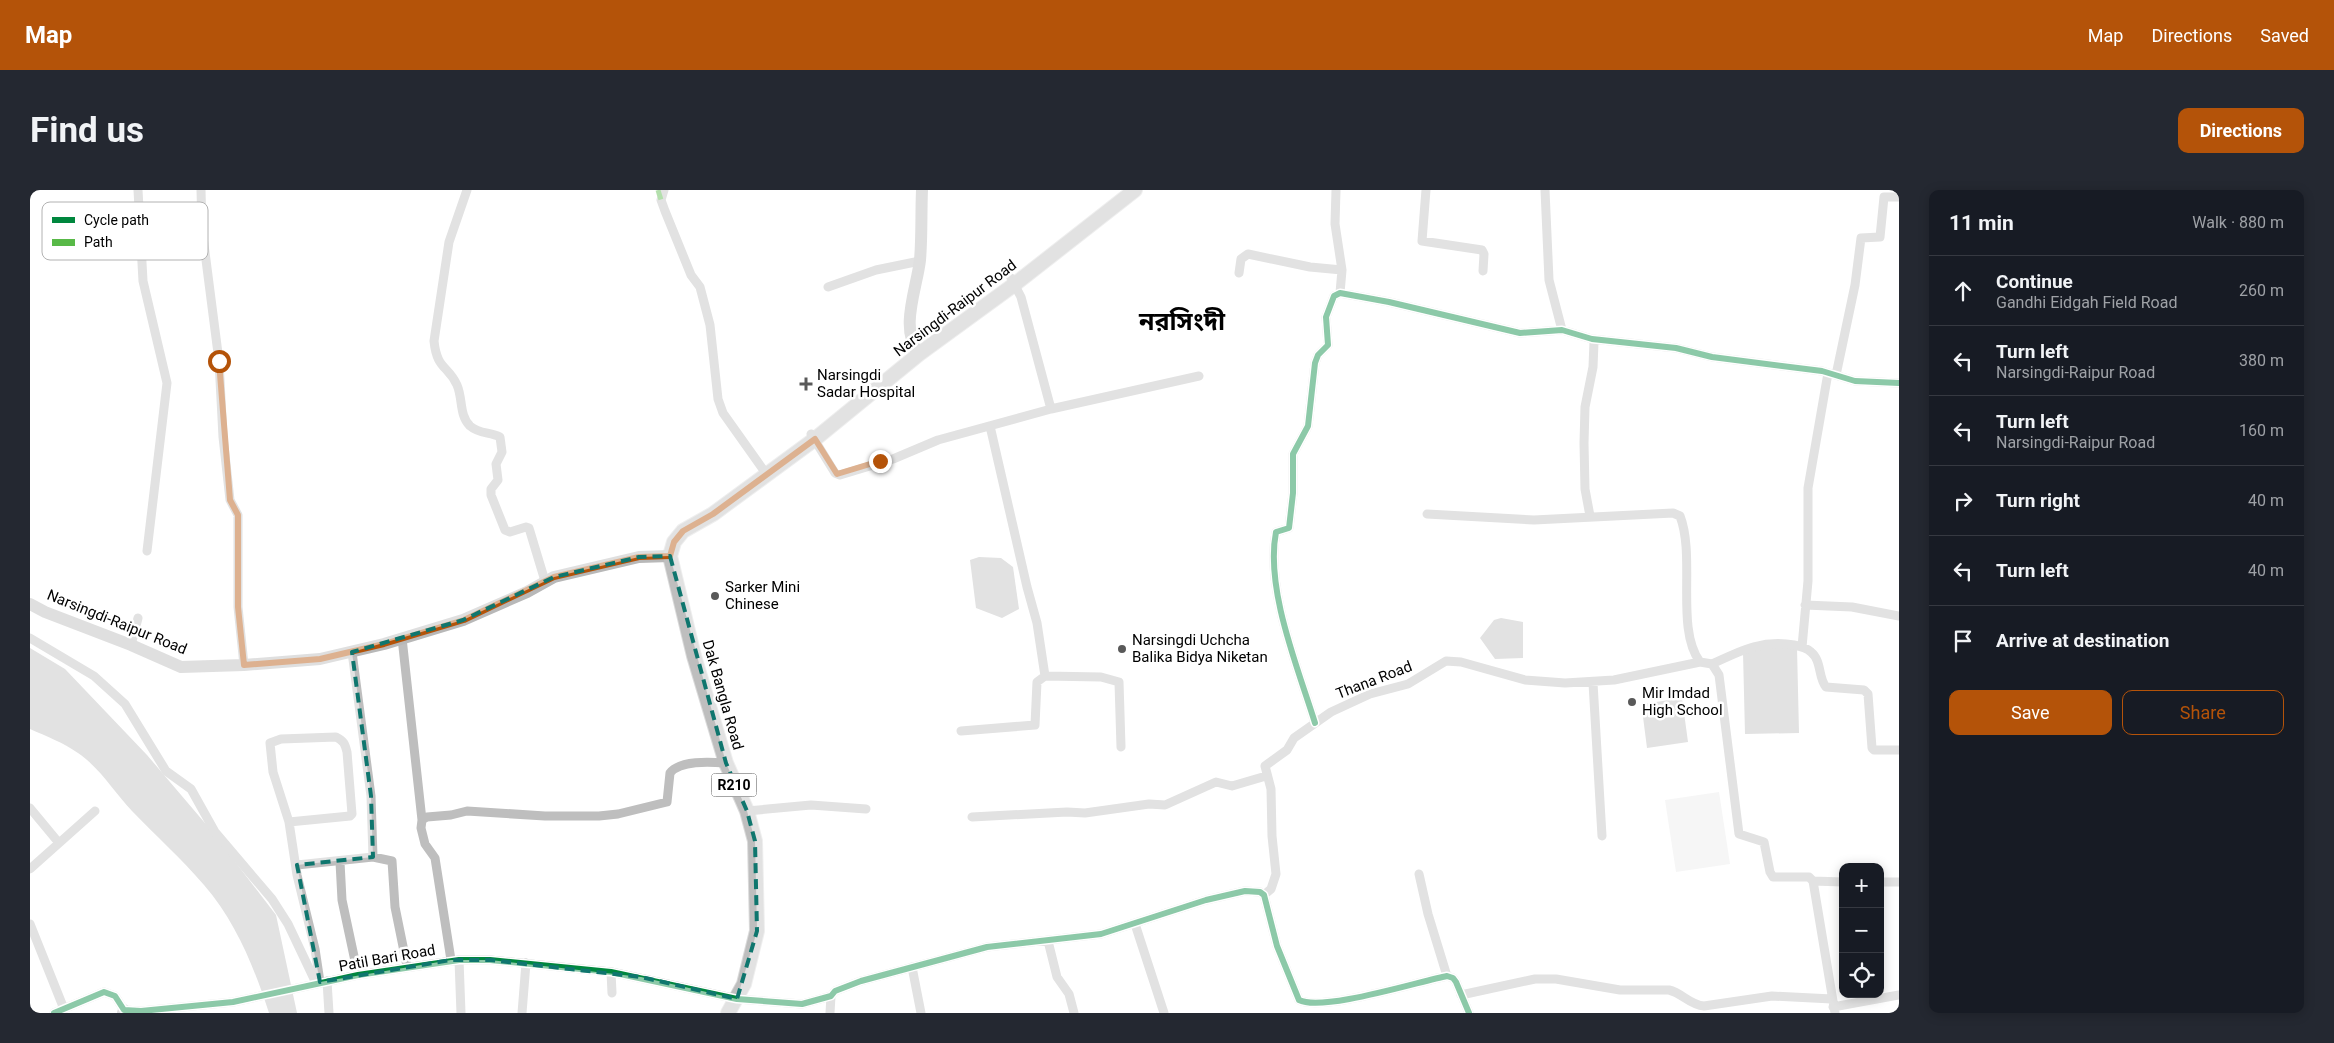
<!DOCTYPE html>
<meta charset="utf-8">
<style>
body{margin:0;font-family:Roboto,"Noto Sans Bengali",sans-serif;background:#242831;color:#f1f3f6}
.controls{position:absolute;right:15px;bottom:15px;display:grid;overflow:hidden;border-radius:10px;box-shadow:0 2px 12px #0003}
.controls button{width:45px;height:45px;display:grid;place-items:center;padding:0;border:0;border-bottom:1px solid #363941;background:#171b24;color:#f1f3f6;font:25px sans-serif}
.stop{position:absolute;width:15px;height:15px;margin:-11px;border:4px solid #b45309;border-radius:50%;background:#fff}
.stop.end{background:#b45309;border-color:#fff;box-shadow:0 1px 5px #0008}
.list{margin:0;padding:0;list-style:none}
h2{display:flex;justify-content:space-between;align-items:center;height:65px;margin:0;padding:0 20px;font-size:21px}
h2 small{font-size:16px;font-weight:400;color:#9ea1a6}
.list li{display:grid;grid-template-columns:32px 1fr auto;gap:15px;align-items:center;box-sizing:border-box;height:70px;padding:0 20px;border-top:1px solid #363941}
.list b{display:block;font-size:19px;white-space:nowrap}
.list p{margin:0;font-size:16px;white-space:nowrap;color:#9ea1a6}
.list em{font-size:16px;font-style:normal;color:#9ea1a6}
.actions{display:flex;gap:10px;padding:15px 20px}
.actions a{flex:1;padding:11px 0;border:1px solid #b45309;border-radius:10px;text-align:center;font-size:18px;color:#b45309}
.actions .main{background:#b45309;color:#fff}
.icon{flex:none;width:28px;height:28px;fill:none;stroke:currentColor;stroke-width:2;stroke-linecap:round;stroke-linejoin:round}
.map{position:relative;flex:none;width:1869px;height:823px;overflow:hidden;border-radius:10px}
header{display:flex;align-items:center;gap:30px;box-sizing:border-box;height:70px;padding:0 25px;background:#b45309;color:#fff}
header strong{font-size:24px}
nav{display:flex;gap:28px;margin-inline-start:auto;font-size:18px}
.intro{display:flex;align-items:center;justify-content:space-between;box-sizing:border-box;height:120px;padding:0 30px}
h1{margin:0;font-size:35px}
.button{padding:12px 22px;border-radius:10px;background:#b45309;color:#fff;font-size:18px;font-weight:700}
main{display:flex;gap:30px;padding:0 30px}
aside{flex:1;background:#171b24;border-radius:10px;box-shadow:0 2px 12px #0003}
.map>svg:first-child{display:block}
</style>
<header>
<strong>Map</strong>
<nav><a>Map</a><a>Directions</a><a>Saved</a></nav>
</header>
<div class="intro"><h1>Find us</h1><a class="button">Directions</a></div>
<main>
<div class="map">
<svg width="1869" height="823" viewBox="0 0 1869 823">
<rect width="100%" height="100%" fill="#fff"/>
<path fill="#ebebeb" d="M1689 602 1700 674 1646 682 1635 610Z"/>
<path fill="#bebebe" d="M949 367 971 368 983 377 989 419 972 428 946 418 940 370Z
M1471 428 1493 432V468L1465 469 1450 448 1464 430Z
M0 458 35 479 117 565 180 639 246 725 267 823H239C224 777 206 732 174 695 152 669 126 646 102 621 84 602 70 578 48 563 34 553 16 546 0 539Z
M1734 458H1767L1769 543 1715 544 1713 462Z
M1652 508 1658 552 1617 558 1612 519 1613 514Z"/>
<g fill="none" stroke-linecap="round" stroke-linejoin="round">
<defs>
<path id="primary" d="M698 823 714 794 727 741 725 651 717 621 696 573 664 466 640 366 644 352 653 341 683 324 785 249 889 164 985 94 1105 0"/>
</defs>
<use href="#primary" stroke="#dbdbdb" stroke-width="16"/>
<path stroke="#bebebe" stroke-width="9" d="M108 0 113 91 137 193 117 361
M171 0 172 39 189 171 193 247 200 310 208 325V417L214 475
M437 0 419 52 404 151C407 180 418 175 427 195 433 209 429 225 440 236 449 244 460 242 470 247L472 262 466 274 468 290 461 299V305L475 340 480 342 496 337 499 338 515 391
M634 0 631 10 635 21 661 85 670 97 680 135 688 209 693 223 737 285
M1306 0 1305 34 1312 80 1310 103
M1396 0 1392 51 1452 60 1454 64 1453 81
M1515 0 1519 90 1532 140
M1209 83 1211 69 1218 64 1280 77 1312 80
M981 88 991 107 1021 219
M798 97 846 80 890 71
M1806 185 1825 95 1831 48 1850 47 1854 7H1869
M960 236 997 397 1007 433 1015 486 1071 487 1089 492 1091 557
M781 244 805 283 810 285 863 269 908 250 1021 219 1169 186
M1397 324 1504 330 1643 323 1650 326C1666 367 1645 439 1670 472L1682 474 1689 485 1709 644 1734 652 1740 682 1743 687H1779L1783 691 1805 823
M1560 326 1555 299 1554 253 1555 217 1563 177 1564 152 1562 149
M1775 415 1822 417 1869 426
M0 448 64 486 95 514 136 581 161 599 185 642 242 709 258 734 286 793
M372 448 392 630
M101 455 108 428
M1772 457 1778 391V298L1798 183
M322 462 341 606 343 667
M1682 474C1710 461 1733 449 1764 455 1769 456 1777 458 1781 462 1792 471 1788 488 1796 497L1834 500 1838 504 1842 558 1844 560H1869
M1563 493 1572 646
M1285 533C1268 478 1235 399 1246 342L1259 338 1263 303V264L1278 236 1285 173 1288 165 1298 155 1296 127 1304 106 1310 103 1359 112 1490 143 1532 140 1562 149 1646 158 1682 167 1792 181 1825 191 1869 193
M931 541 1005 535 1007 492 1015 486
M0 618 29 653
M717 621 781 615 836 619
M942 627 1037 622 1055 623 1119 614 1135 615 1186 592 1202 596 1236 586
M259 632 320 626 322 624 317 562C315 554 314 551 306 547L251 549 240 553 243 582 259 632 267 685 285 759 290 792
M310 672 312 710 328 785
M267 675 343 667 362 671 365 717 377 776
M0 679 65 621
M1389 684 1398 724 1417 786
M1783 691 1813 692
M1850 692H1869
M1234 705 1241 699 1246 684 1242 646 1241 599 1235 576 1257 560 1264 548 1301 522 1340 504 1378 494 1416 471 1431 472 1495 490 1535 493 1584 490 1670 472
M0 734 34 819
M1105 734 1134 823
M1018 751 1027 787 1039 804 1044 823
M421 770 405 668 395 654 391 638 392 630 397 627 421 625 437 621 515 626H569L588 624 637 612 640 583C650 570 680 572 696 573
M429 770 431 823
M882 777 891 823
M581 782 582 803
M297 791 299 823
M1431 805 1505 789H1526L1590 800H1639C1652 803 1660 815 1674 816L1742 806 1802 809
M1803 817 1869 805
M24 823 74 802 85 806 94 820 111 821 203 812 328 785 429 770H460L581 782 707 809 772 814 801 806 805 801 831 791 957 757 1071 744 1176 710 1215 701 1230 702 1234 705 1247 756 1269 810C1292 822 1387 792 1417 786L1423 788 1426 792 1439 823
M492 823 496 773
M800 823 801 806"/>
<path stroke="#b8b8b8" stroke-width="12" d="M889 164C869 139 887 98 890 70 892 47 891 23 892 0
M0 414 15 422 101 455 151 477 214 475 290 469 354 454 433 430 497 402 524 387 609 367 640 366
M93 823 94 820"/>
<use href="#primary" stroke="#bebebe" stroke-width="14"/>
<path stroke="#58b947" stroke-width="5" stroke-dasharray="10 5" stroke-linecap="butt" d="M628 0 631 10"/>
<defs>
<path id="cycleway" d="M1285 533C1268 478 1235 399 1246 342L1259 338 1263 303V264L1278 236 1285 173 1288 165 1298 155 1296 127 1304 106 1310 103 1359 112 1490 143 1532 140 1562 149 1646 158 1682 167 1792 181 1825 191 1869 193
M24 823 74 802 85 806 94 820 111 821 203 812 328 785 429 770H460L581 782 707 809 772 814 801 806 805 801 831 791 957 757 1071 744 1176 710 1215 701 1230 702 1234 705 1247 756 1269 810C1292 822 1387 792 1417 786L1423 788 1426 792 1439 823"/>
</defs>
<use href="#cycleway" stroke="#fff" stroke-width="9"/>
<use href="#cycleway" stroke="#00873e" stroke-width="6"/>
</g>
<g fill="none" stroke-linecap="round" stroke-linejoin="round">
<path stroke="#b45309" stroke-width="6" d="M189 171 200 310 208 325V417L214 475 290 469 354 454 434 430 524 387 609 367 640 366 644 352 653 341 683 324 785 249 807 284 850 271"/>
</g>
<path d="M0 0H1869V823H0ZM640 366 696 573 717 621 725 651 727 741 707 809 611 787 460 770H421L290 792 267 675 343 667 341 606 322 462 433 430 524 387 609 367Z" fill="#fff" fill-opacity=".55" fill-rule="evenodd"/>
<path fill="none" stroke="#0f766e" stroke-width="4" stroke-dasharray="10 6" stroke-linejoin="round" d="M640 366 696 573 717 621 725 651 727 741 707 809 611 787 460 770H421L290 792 267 675 343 667 341 606 322 462 433 430 524 387 609 367Z"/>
<g fill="#595959" stroke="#fff" stroke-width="2">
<path d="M773.5 186.5h5v5h5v5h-5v5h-5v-5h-5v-5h5z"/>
<circle cx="685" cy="406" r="5"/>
<circle cx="1092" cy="459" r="5"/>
<circle cx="1602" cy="512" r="5"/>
</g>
<g text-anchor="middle" stroke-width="5" stroke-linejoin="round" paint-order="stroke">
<rect fill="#fff" stroke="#4c4c4c" stroke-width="1" x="681.5" y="583.5" width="45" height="23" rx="4"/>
<g font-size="14" font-weight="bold" fill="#000">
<text x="704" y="600">R210</text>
</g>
<g font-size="15" fill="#000" stroke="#fff">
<text transform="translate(925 118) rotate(-37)" y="5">Narsingdi-Raipur Road</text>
<text transform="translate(87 432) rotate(22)" y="5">Narsingdi-Raipur Road</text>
<text transform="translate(1344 490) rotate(-21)" y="5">Thana Road</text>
<text transform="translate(693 505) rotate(74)" y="5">Dak Bangla Road</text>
<text transform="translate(357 768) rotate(-10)" y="5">Patil Bari Road</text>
</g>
<g font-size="15" fill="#000" stroke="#fff" text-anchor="start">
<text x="787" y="190">Narsingdi<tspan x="787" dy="17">Sadar Hospital</tspan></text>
<text x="695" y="402">Sarker Mini<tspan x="695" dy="17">Chinese</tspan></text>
<text x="1102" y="455">Narsingdi Uchcha<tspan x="1102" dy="17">Balika Bidya Niketan</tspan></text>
<text x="1612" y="508">Mir Imdad<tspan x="1612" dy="17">High School</tspan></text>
</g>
<g font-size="25" font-weight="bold" fill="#000" stroke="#fff">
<text x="1152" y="140">নরসিংদী</text>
</g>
</g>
<rect x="12" y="12" width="166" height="58" rx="8" fill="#fff" stroke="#b2b2b2" stroke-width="1"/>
<rect x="22" y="27" width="23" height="6" fill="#00873e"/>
<rect x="22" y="49" width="23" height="7" fill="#58b947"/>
<g font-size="14" fill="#000">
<text x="54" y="35">Cycle path</text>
<text x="54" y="57">Path</text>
</g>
</svg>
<div class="controls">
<button>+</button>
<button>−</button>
<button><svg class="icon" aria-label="locate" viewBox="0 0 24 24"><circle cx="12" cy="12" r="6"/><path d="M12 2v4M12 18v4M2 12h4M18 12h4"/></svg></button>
</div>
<div class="stop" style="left:189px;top:171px"></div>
<div class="stop end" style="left:850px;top:271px"></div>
</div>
<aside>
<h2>11 min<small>Walk · 880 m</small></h2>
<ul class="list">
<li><svg class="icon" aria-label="ahead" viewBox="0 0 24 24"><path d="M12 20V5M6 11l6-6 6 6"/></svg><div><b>Continue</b><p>Gandhi Eidgah Field Road</p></div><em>260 m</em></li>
<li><svg class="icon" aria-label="left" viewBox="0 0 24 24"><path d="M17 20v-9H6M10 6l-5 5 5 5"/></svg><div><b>Turn left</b><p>Narsingdi-Raipur Road</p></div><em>380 m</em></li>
<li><svg class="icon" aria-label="left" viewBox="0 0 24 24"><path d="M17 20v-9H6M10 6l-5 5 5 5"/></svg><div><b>Turn left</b><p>Narsingdi-Raipur Road</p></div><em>160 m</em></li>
<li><svg class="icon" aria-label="right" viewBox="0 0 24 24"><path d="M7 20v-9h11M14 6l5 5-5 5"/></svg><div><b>Turn right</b></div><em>40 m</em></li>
<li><svg class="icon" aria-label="left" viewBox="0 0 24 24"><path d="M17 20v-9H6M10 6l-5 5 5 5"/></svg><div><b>Turn left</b></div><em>40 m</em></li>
<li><svg class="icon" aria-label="arrive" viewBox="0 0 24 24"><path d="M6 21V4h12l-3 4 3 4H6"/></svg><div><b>Arrive at destination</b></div></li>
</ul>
<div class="actions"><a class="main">Save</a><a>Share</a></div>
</aside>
</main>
